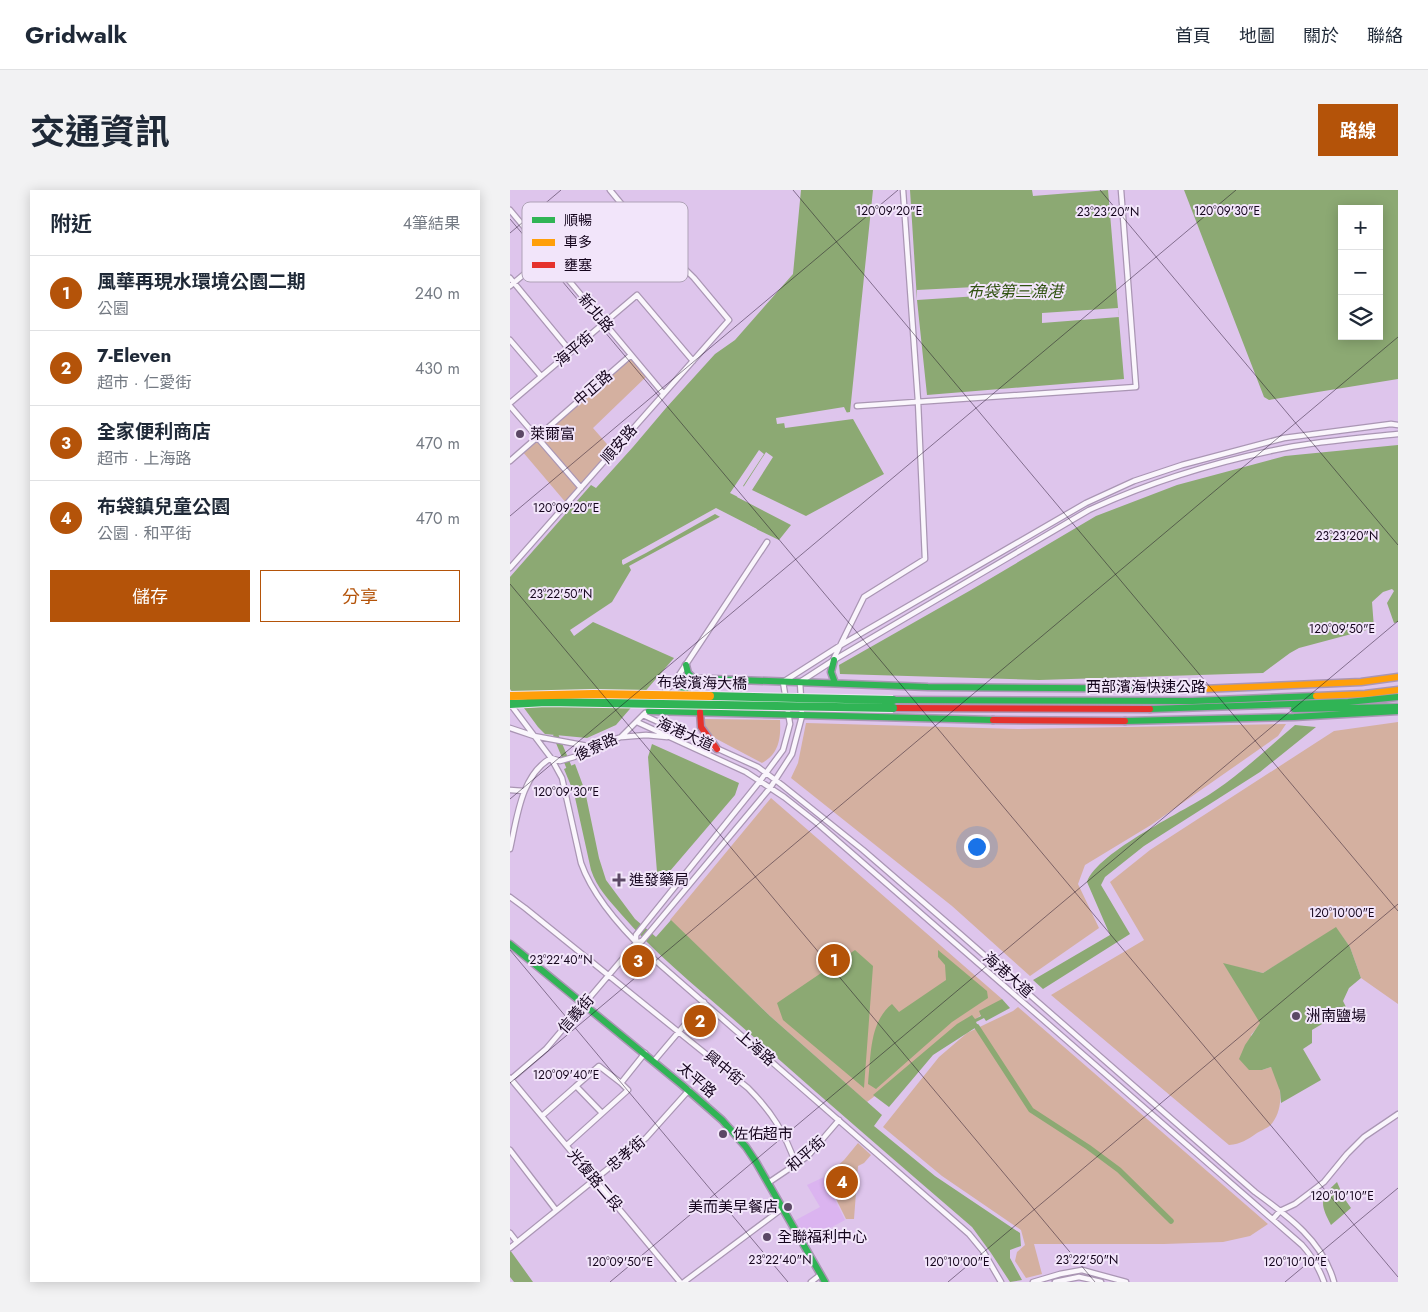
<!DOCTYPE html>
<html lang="zh-TW">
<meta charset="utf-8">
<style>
body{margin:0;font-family:Jost,"Noto Sans TC",sans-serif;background:#f2f2f3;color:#1f2937}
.controls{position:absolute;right:15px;top:15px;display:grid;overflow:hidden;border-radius:0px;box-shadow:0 2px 12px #0003}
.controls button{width:45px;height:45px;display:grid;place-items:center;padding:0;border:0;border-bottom:1px solid #e0e1e3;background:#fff;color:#1f2937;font:25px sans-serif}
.you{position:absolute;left:466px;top:656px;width:18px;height:18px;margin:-12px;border:4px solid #fff;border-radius:50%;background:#1a73e8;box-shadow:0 0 0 8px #1a73e833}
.badge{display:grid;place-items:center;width:32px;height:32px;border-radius:50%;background:#b45309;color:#fff;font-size:16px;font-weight:700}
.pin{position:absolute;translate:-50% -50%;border:2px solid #fff;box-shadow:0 1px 5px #0006}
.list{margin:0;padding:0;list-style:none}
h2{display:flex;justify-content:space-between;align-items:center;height:65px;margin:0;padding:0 20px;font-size:21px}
h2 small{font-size:16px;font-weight:400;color:#747a83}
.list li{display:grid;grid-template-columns:32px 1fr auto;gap:15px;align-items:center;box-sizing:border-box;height:75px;padding:0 20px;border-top:1px solid #e0e1e3}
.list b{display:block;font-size:19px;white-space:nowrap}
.list p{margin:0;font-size:16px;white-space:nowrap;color:#747a83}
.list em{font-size:16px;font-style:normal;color:#747a83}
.actions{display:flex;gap:10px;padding:15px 20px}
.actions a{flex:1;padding:11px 0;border:1px solid #b45309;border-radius:0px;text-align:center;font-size:18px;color:#b45309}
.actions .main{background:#b45309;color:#fff}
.icon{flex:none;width:28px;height:28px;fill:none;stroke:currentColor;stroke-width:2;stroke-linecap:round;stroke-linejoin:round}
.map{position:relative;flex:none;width:888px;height:1092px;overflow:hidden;border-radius:0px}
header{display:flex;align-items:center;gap:30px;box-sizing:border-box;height:70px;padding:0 25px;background:#fff;border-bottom:1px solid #e0e1e3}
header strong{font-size:24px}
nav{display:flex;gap:28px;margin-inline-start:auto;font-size:18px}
.intro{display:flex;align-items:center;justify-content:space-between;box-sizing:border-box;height:120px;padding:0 30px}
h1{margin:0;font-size:35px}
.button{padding:12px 22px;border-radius:0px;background:#b45309;color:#fff;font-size:18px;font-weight:700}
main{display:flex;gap:30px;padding:0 30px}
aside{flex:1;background:#fff;border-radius:0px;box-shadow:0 2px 12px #0003}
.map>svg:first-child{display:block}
</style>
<header>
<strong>Gridwalk</strong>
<nav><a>首頁</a><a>地圖</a><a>關於</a><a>聯絡</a></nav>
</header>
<div class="intro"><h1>交通資訊</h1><a class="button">路線</a></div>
<main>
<aside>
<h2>附近<small>4筆結果</small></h2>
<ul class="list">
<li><span class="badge">1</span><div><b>風華再現水環境公園二期</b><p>公園</p></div><em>240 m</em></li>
<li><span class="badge">2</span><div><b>7-Eleven</b><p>超市 · 仁愛街</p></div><em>430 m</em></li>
<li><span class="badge">3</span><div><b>全家便利商店</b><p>超市 · 上海路</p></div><em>470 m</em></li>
<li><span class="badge">4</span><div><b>布袋鎮兒童公園</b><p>公園 · 和平街</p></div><em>470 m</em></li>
</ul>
<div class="actions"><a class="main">儲存</a><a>分享</a></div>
</aside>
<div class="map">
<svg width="888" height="1092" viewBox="0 0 888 1092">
<rect width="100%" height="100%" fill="#dec5ec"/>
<path fill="#dbb4f0" d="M314 987 335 1030 296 1051 284 1031 310 1017 297 995Z"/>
<path fill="#d4b0a0" d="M121 165 138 185 83 238 103 261 87 276 57 314 12 261Z
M193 529 270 530C271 548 269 564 252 573L201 546 193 533Z
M888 532V814L851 788 840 757 826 738 753 783 714 774 751 833 741 845 752 880 761 877C772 893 774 916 763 932 760 937 752 940 747 943 737 950 731 954 719 955L541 805 634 750 600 692 640 660 824 541Z
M296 533 509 539 776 534 768 546 641 635 575 675 568 694 589 738 520 786 442 716 281 588 288 573Z
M261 608 492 809 357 912 260 826 160 730Z
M508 817 758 1034 740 1046 713 1052 654 1054H524L532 1084 516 1088 505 1071 507 1062 515 1055 511 1040 432 986 373 937 429 867 457 843 503 821Z
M348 953 361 965 354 973 348 976 344 1029H336L315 987 334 970Z"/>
<path fill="#8ca973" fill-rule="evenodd" d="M291 0H363L340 222 274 232 275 238 343 229 374 284 296 326 242 300 263 267 256 262 227 307 281 335 269 350 215 324 119 376 121 380 102 412 60 440 64 446 83 432 164 468 106 535 77 548 35 544 28 537 0 499V387L81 295 86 298 123 257 156 218 205 164 225 150 283 84Z
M400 0H522L523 6 598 0 614 189 417 205 407 110Z
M674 0H888V189L759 210 754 207ZM832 19H869V146H832Z
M888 255V432L884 433 877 413 884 401 882 399 873 402 862 412 864 438 789 458 780 463 753 483 529 490 330 484 329 475 461 400 586 326 667 295 775 266Z
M785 535 806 537 750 582 634 656 595 687 591 695 620 744 533 799 523 790 600 745 577 692C588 661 676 621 706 600 734 581 759 557 785 535Z
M142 554 229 593 225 605 148 695 138 567Z
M65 574 75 601 89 668 96 690 125 729 146 747 161 730 260 826 372 925 364 936 425 986 510 1043 511 1056 500 1060V1068L512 1090 500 1092 481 1063 462 1037C384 970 307 903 230 835 189 799 146 765 111 724 99 710 87 698 81 680L64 603 54 579Z
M826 737 840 757 851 788 839 798 833 811 837 819 802 840V853L793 859 811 890 771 913 770 901 761 877 752 880H739L729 869 735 855 750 833 713 773 753 783Z
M345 760 363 776 354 898 273 830 267 813Z
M428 760 477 801 478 808 442 832 366 899 358 894C361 867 359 832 382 814L389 822 436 790 435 775 428 767Z
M492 809 500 818 476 831 474 828 466 832 468 836 423 865 379 917 363 905 447 834 462 825 465 829 471 826 469 821Z
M827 992 834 1008 841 1018 821 1035C810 1014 809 1008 827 992Z
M0 1060 23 1092H4L0 1087Z"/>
<path fill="#dec5ec" d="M484 96V105L407 110V100Z
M608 118 609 127 532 133V123Z
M334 217 337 223 331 226 267 234 266 228Z
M249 260 254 264 233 296 236 298 230 306 273 328 272 329 220 303Z
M206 318 247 339 246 342 215 326 212 328 205 324 136 363 113 375 112 373V370Z"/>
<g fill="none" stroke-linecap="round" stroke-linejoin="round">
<path stroke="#8ca973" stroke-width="5.5" d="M46 546 61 582
M467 837 521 920 578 957 609 980 661 1031"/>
<defs>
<path id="street" d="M0 20 153 203
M123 28 131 22
M0 88 61 162
M0 96 37 65
M0 150 31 186
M0 213 127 105 183 171
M0 216 71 298
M347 216 626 197 611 0
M0 271 121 165
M0 378 219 130 184 88 123 28 100 0
M324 468 354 407 415 369 408 211 393 0
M144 514 165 491 257 352
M1 515 41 568 52 588 71 673C83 707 112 739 138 764L459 1044 473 1061 491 1092
M133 525 248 577 272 595 353 660 449 743 745 1002C778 1026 813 1051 824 1092
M127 532 236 582 274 607 307 633 792 1055C802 1066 809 1078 814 1092
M0 538 24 546 83 557
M112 547 136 545 157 547
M0 600 14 601
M0 659C7 628 11 585 41 568L50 571 64 567 83 557 111 547 135 523
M0 707 15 718 238 898C262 922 275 943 286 975
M126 753V745L250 591 273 560 280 534 273 492 331 455 576 313 624 291 672 275 774 248 881 234 888 235
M126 753 132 751 143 738 260 598 282 564 292 526 290 492 324 470 579 320C640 292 709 271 775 258 812 251 851 248 888 244
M144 871 194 812
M0 888 170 1092
M1 889 36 859 126 753
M111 893 135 863
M32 926 66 896 92 923
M57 955 118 900 111 893 89 876 66 896
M0 960 46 1020
M258 993 298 966 329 930
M763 1029 770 1021 785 1014 814 992 837 964 854 947 888 924
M0 1043 7 1052
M0 1058 136 948 179 900
M174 1092 273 1018
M301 1092 310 1085
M523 1092 550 1084 572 1080 616 1092
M545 1092 569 1087 591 1092"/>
<path id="fast" d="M324 470 321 482 325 493
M176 475 178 483 183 488
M383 510 682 511 806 506
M640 519 838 512 888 507
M784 519 888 517
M139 521 483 530
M205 522 183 509 165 491 175 488 418 497 692 499
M615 531 784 527 888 521
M0 754 172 895 212 930 236 957 246 972 315 1092"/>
<path id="slow" d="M692 499 851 492 888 487
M806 506 855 504 888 500"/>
<path id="jam" d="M383 518 640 519
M190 522 191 537 207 559
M483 530 615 531"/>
</defs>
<use href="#street" stroke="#aa96b4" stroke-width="7"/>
<use href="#fast" stroke="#aa96b4" stroke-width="9"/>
<use href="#slow" stroke="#aa96b4" stroke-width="9"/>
<use href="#jam" stroke="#aa96b4" stroke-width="9"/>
<use href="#street" stroke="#faf6fc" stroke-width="4.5"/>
<use href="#fast" stroke="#30b455" stroke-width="6"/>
<use href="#slow" stroke="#ff9f0a" stroke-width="6"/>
<use href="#jam" stroke="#e5322d" stroke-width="6"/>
<defs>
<path id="fast-bridge" d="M200 506 383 510
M0 514 36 512 383 518"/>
<path id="slow-bridge" d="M0 506 83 504 200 506"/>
</defs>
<use href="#fast-bridge" stroke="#f0e5f6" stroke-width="10" stroke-linecap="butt"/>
<use href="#slow-bridge" stroke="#f0e5f6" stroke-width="10" stroke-linecap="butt"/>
<use href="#fast-bridge" stroke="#30b455" stroke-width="8"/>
<use href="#slow-bridge" stroke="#ff9f0a" stroke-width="8"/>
</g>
<path fill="none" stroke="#14041c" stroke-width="1" stroke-opacity="0.45" d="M283 0 888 721M590 0 888 355M0 29 888 1087M0 43 51 0M0 326 388 0M0 394 585 1092M0 609 726 0M0 760 278 1092M0 893 888 147M100 1092 888 431M438 1092 888 714M775 1092 888 998"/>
<g fill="#5b4865" stroke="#f2e5fa" stroke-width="2">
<circle cx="10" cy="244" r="5"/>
<path d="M106.5 682.5h5v5h5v5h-5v5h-5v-5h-5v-5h5z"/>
<circle cx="786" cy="826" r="5"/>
<circle cx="213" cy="944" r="5"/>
<circle cx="278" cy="1017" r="5"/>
<circle cx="257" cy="1047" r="5"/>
</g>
<g text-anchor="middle" stroke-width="4" stroke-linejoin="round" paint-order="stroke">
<g font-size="15" fill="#14041c" stroke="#f2e5fa">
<text transform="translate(86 123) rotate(50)" y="5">新北路</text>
<text transform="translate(64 159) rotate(-40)" y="5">海平街</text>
<text transform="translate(83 198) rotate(-41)" y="5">中正路</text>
<text transform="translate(109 254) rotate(-49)" y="5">順安路</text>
<text transform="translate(192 493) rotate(1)" y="5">布袋濱海大橋</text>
<text x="636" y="502">西部濱海快速公路</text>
<text transform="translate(175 544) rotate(24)" y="5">海港大道</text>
<text transform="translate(86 557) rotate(-24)" y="5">後寮路</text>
<text transform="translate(498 785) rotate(41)" y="5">海港大道</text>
<text transform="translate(66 824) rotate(-49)" y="5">信義街</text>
<text transform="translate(246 858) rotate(41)" y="5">上海路</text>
<text transform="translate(214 878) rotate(39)" y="5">興中街</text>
<text transform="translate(187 890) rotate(41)" y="5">太平路</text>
<text transform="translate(116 964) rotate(-40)" y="5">忠孝街</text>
<text transform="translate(296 964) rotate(-41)" y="5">和平街</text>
<text transform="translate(85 990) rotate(50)" y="5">光復路二段</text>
</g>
<g font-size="15" fill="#14041c" stroke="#f2e5fa" text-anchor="start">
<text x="20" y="249">萊爾富</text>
<text x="119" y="695">進發藥局</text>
<text x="796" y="831">洲南鹽場</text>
<text x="223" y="949">佐佑超市</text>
<text x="268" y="1022" text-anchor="end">美而美早餐店</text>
<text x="267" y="1052">全聯福利中心</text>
</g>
<g font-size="16" font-style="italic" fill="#305211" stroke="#f2e5fa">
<text x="505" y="107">布袋第三漁港</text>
</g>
</g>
<rect x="12" y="12" width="166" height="80" rx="8" fill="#f2e5fa" stroke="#afa2b7" stroke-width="1"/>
<rect x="22" y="27" width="23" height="6" fill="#30b455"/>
<rect x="22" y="49" width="23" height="7" fill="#ff9f0a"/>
<rect x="22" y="72" width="23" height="6" fill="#e5322d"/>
<g font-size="14" fill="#14041c">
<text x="54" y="35">順暢</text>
<text x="54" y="57">車多</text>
<text x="54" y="80">壅塞</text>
</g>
<g font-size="12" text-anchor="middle" fill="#14041c" stroke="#f2e5fa" stroke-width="4" stroke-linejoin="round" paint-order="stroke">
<text x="379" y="25">120°09'20"E</text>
<text x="717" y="25">120°09'30"E</text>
<text x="598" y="26">23°23'20"N</text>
<text x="56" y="322">120°09'20"E</text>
<text x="837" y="350">23°23'20"N</text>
<text x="51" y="408">23°22'50"N</text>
<text x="832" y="443">120°09'50"E</text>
<text x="56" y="606">120°09'30"E</text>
<text x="832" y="727">120°10'00"E</text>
<text x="51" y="774">23°22'40"N</text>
<text x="56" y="889">120°09'40"E</text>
<text x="832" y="1010">120°10'10"E</text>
<text x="270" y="1074">23°22'40"N</text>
<text x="577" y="1074">23°22'50"N</text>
<text x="110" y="1076">120°09'50"E</text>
<text x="447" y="1076">120°10'00"E</text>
<text x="785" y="1076">120°10'10"E</text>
</g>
</svg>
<div class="controls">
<button>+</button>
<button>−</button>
<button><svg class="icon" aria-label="layers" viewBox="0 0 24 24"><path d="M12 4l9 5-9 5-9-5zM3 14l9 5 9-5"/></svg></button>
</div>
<div class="you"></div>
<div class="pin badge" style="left:324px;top:770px">1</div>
<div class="pin badge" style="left:190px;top:831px">2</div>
<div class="pin badge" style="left:128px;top:771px">3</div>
<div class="pin badge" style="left:332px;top:992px">4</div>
</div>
</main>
